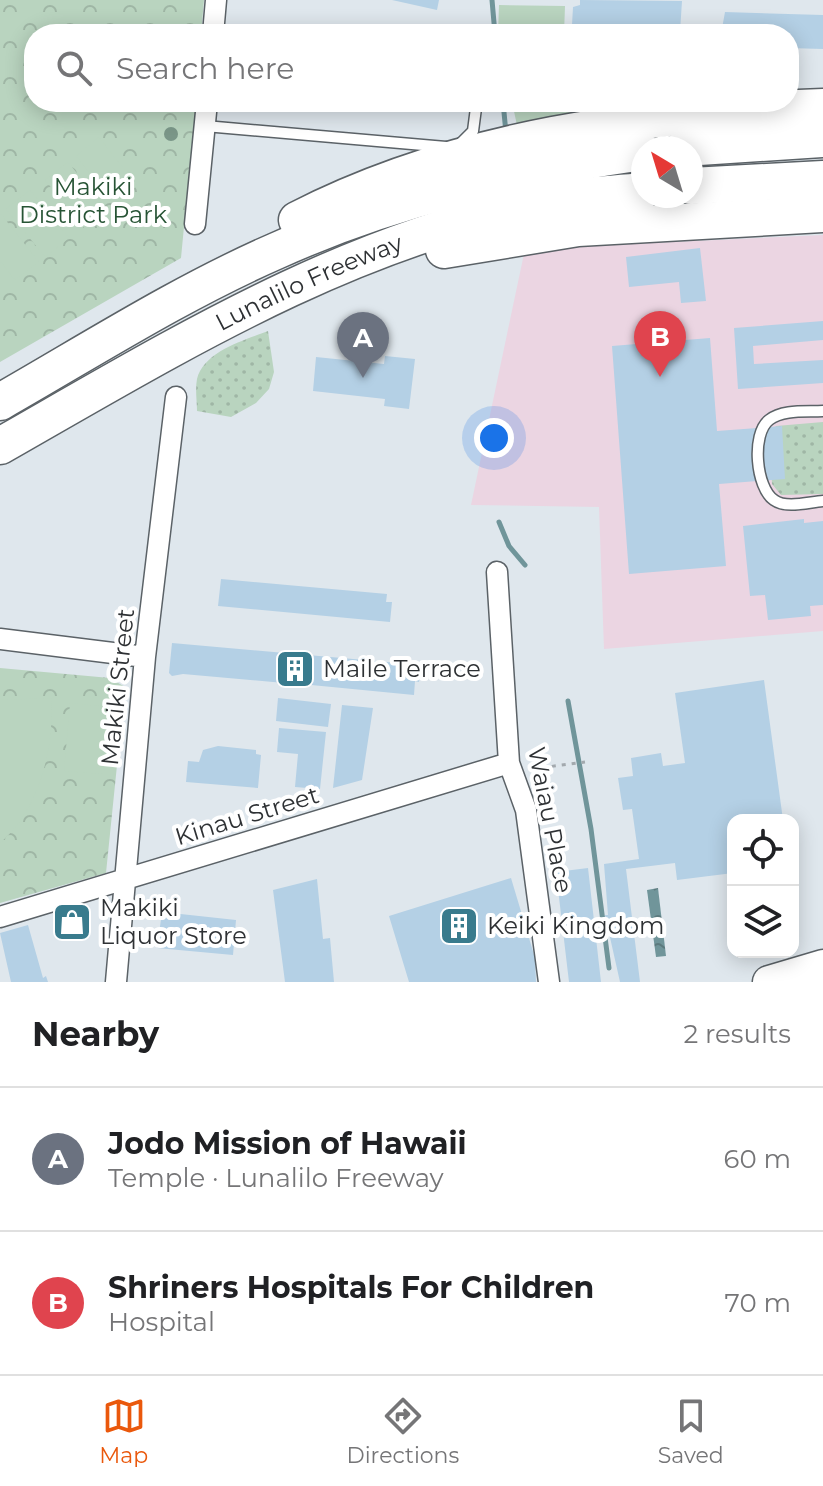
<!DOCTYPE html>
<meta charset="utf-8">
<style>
body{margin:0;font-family:Montserrat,sans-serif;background:#f6f6f6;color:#202124}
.controls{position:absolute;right:24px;bottom:24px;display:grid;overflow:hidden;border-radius:16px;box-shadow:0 4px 20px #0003}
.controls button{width:72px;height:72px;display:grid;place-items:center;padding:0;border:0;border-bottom:2px solid #e0e0e0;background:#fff;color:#202124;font:40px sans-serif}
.compass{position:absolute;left:631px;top:136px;width:72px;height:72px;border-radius:50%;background:#fff;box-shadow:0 4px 20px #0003;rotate:322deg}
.you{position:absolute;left:494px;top:438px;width:28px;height:28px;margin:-20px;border:6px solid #fff;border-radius:50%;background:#1a73e8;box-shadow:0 0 0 12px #1a73e833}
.badge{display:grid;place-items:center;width:52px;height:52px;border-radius:50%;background:#ea580c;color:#fff;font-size:26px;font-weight:700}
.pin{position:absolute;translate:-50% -66px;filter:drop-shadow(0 2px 4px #0008)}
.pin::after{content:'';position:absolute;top:42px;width:28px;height:24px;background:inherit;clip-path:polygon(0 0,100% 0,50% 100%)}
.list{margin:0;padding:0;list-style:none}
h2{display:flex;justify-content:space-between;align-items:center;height:104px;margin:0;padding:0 32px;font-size:34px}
h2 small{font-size:26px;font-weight:400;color:#757577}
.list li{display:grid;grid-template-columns:52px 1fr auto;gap:24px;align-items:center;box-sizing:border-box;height:144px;padding:0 32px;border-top:2px solid #e0e0e0}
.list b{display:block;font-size:30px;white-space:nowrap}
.list p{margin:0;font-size:26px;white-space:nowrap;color:#757577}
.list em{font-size:26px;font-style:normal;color:#757577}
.icon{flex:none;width:44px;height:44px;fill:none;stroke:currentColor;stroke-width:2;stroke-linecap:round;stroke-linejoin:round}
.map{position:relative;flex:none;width:823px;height:982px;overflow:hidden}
.search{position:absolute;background:#fff;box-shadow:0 4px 20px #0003;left:24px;right:24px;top:24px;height:88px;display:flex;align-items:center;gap:20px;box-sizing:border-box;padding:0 28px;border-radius:32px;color:#757577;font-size:30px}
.sheet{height:392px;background:#fff}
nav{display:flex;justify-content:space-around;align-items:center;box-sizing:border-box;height:112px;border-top:2px solid #e0e0e0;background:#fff;font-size:22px;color:#757577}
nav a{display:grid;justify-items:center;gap:4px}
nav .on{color:#ea580c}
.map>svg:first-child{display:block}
</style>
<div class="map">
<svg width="823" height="982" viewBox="0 0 823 982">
<defs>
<pattern id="grass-dots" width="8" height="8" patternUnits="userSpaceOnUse" patternTransform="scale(2)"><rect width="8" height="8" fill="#b9d4bf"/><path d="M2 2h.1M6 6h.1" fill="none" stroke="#9fb6a5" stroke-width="1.8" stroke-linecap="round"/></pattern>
<pattern id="park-crowns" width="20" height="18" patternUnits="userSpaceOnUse" patternTransform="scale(2)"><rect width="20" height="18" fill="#b9d4bf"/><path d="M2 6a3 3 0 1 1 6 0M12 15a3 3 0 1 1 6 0" fill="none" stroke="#9fb6a5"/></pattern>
<pattern id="water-ripples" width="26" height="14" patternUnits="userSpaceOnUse" patternTransform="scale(2)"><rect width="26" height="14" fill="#70959a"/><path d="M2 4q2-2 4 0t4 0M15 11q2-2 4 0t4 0" fill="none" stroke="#5c7a7e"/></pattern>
</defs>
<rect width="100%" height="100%" fill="#dfe7ed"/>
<path fill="#ebd5e2" d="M823 235V631L604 649 599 507 471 505 525 249Z"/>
<path fill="url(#grass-dots)" d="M268 331 274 372 269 389 256 403 231 417 197 411C197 401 195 389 197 379 204 351 245 340 268 331Z
M823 422V494L781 495 772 484 769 436 776 426Z"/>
<path fill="url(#park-crowns)" d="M0 0H204L201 34H34V102H196L181 258 0 362Z
M0 668 110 678 125 687 106 873 0 903Z"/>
<path fill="#b9d4bf" d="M499 5 565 6 564 34H498Z
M512 102H590L592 111 518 130Z
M99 137 137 186 114 204 76 156Z
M68 162 107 211 85 229 45 180Z
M30 190 69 238 45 257 6 209Z
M0 213 39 262 15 280 0 261Z
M51 698C55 747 39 810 0 843V700Z
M70 703 110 707 104 774 64 771Z"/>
<path fill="url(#water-ripples)" d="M658 888 666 956 656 957 647 890Z"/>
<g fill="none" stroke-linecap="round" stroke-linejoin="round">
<path stroke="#70959a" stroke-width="5" d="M492 0 495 34
M503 102 506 133
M499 522 509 546 525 565
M568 701 591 829 609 968"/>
</g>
<path fill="#b4d0e5" d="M392 0H439L437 10Z
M580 0 682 1 680 32 572 25 573 7 580 5Z
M725 12 823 15V49L789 48V34H721Z
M700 248 706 301 681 303 679 282 629 287 626 257Z
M823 321V340L753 346 754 364 823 360V383L738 389 734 328Z
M710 338 717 431 782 426 785 479 719 484 726 566 629 574 612 346Z
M385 356 415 359 409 409 384 406 385 399 313 391 316 357 384 364Z
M804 519V523L823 521V605L810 606 811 616 768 620 765 595 750 596 743 526Z
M221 579 387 594 386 602H392L390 622 218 606Z
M172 643 421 665 419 682 415 681 414 695 301 684 299 688 283 687 284 683 183 674 172 676 169 673Z
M764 680 783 820H733V873L677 880 675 863 626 869 640 982H620L605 915H608L604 864 639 859 632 809 623 810 618 778 633 776 631 758 661 753 663 766 685 763 675 693Z
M278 698 331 704 328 727 276 721Z
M342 705 373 708 362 780 333 788Z
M279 728 326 732 320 789 295 787 298 754 277 752Z
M218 746 256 750V754L261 755 258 788 186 782 188 761 199 762 203 750Z
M588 868 601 982H569L556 872Z
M511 878 535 958 536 982H409L389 916Z
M317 879 323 939 330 938 334 982H285L273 890Z
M162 912 236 920 233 955 157 948Z
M28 925 43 978 46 976 48 982H11L0 933Z"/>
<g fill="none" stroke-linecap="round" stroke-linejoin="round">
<defs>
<path id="lane" d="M205 126 446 147
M461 143 473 131 476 108
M823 411C806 412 783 409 769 420 751 434 756 488 774 500 786 509 809 502 823 501"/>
<path id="street" d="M213 34 216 0
M195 224 207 102
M497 572 509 763 526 810 549 982
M0 639 145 657
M0 917 509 763
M116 982 145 657 176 397"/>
<path id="primary" d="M769 982 823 966"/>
<g id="highway">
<path d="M684 148 823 139"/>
<path d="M691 186 823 179"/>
<path d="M297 220C458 137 644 114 823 107"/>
<path d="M444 250 578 228 823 214"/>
<path d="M0 402C91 350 180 293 276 251 393 198 516 170 643 152"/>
<path id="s1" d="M0 446C179 344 347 240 552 200 582 195 613 194 643 191"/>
</g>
</defs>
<use href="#lane" stroke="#5b6267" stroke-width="13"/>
<use href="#street" stroke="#5b6267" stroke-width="23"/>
<use href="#primary" stroke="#5b6267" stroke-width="35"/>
<use href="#highway" stroke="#5b6267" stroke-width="39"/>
<path stroke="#a3a9ae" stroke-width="3" stroke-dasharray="4 6" stroke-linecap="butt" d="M532 769 585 762"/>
<use href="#lane" stroke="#fff" stroke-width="10"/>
<use href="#street" stroke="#fff" stroke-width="20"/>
<use href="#primary" stroke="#fff" stroke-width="32"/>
<use href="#highway" stroke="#fff" stroke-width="36"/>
</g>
<circle fill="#7a9688" cx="171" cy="134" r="7"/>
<defs>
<symbol id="building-square" viewBox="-11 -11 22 22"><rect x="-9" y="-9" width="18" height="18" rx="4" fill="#397b8d" stroke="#fff"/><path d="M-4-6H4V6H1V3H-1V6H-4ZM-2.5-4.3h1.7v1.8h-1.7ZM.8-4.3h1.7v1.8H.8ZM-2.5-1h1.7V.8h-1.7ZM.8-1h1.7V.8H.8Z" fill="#fff"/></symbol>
<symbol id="shop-square" viewBox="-11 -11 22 22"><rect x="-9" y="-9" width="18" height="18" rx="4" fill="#397b8d" stroke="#fff"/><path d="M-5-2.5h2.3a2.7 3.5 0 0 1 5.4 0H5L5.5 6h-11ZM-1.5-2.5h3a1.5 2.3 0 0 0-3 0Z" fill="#fff"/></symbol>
</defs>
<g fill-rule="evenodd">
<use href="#building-square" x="273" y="647" width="44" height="44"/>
<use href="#shop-square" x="50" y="900" width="44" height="44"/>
<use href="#building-square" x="437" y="904" width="44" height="44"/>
</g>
<g text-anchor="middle" stroke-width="8" stroke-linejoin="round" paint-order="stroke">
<g font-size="24" fill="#275435" stroke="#fff">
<text x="93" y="195">Makiki<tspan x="93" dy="28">District Park</tspan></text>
</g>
<g font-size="24" fill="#2e3134" stroke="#fff">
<text dy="8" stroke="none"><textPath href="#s1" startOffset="350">Lunalilo Freeway</textPath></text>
<text transform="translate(118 687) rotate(-84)" y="8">Makiki Street</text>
<text transform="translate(247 816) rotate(-17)" y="8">Kinau Street</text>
<text transform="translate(550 820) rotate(79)" y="8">Waiau Place</text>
</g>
<g font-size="24" fill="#2e3134" stroke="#fff" text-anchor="start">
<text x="323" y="677">Maile Terrace</text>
<text x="100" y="916">Makiki<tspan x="100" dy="28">Liquor Store</tspan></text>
<text x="487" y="934">Keiki Kingdom</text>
</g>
</g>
</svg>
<div class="controls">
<button><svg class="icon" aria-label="locate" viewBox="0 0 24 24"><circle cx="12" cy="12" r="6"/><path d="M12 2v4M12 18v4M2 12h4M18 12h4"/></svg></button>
<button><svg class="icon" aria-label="layers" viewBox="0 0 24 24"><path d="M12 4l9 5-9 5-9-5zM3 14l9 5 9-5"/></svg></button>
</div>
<svg class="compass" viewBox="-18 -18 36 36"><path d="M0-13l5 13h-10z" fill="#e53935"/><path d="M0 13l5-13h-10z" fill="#757577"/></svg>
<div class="you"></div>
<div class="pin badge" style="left:363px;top:378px;background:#6b7280">A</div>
<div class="pin badge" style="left:660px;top:377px;background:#e0444e">B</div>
<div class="search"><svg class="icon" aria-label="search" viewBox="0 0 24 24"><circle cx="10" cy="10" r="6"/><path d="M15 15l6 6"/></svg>Search here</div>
</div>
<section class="sheet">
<h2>Nearby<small>2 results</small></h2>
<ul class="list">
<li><span class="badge" style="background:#6b7280">A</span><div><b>Jodo Mission of Hawaii</b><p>Temple · Lunalilo Freeway</p></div><em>60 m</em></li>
<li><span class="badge" style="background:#e0444e">B</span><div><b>Shriners Hospitals For Children</b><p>Hospital</p></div><em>70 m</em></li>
</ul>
</section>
<nav>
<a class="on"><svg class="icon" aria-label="map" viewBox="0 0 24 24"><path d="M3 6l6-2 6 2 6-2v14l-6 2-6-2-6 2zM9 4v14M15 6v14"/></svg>Map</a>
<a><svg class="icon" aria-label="directions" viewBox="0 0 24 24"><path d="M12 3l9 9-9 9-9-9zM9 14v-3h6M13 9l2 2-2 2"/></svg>Directions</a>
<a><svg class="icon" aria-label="saved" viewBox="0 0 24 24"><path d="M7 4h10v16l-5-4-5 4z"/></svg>Saved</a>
</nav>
